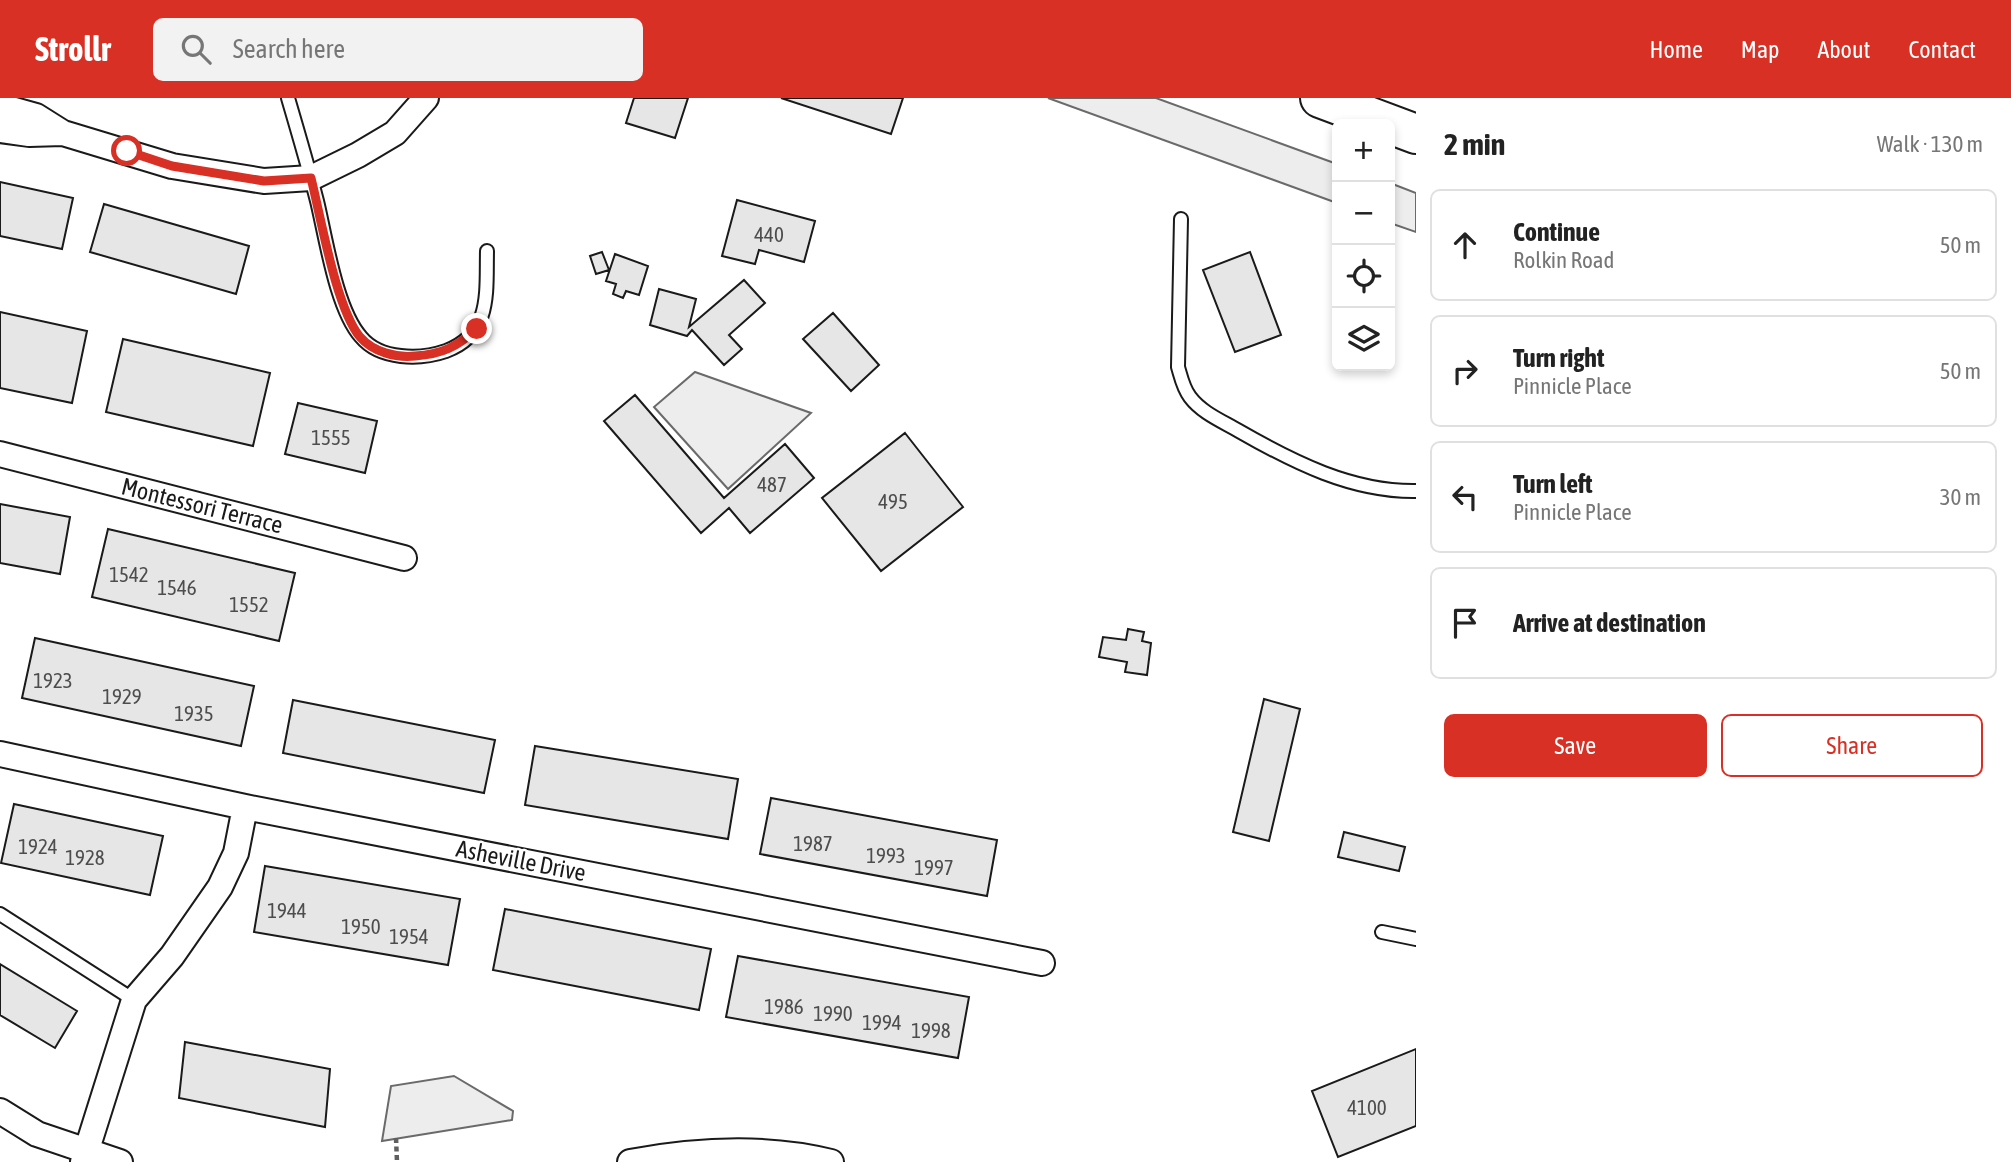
<!DOCTYPE html>
<meta charset="utf-8">
<style>
body{margin:0;font-family:"Asap Condensed",sans-serif;background:#f2f2f2;color:#222}
.controls{position:absolute;right:21px;top:21px;display:grid;overflow:hidden;border-radius:10px;box-shadow:0 4px 10px #0003}
.controls button{width:63px;height:63px;display:grid;place-items:center;padding:0;border:0;border-bottom:2px solid #e0e0e0;background:#fff;color:#222;font:35px sans-serif}
.stop{position:absolute;width:21px;height:21px;margin:-16px;border:5px solid #d93025;border-radius:50%;background:#fff}
.stop.end{background:#d93025;border-color:#fff;box-shadow:0 2px 7px #0008}
.list{margin:0;padding:0;list-style:none}
h2{display:flex;justify-content:space-between;align-items:center;height:91px;margin:0;padding:0 28px;font-size:30px}
h2 small{font-size:23px;font-weight:400;color:#767676}
.list li{display:grid;grid-template-columns:46px 1fr auto;gap:21px;align-items:center;box-sizing:border-box;height:112px;margin:0 14px 14px;padding:0 14px;border:2px solid #e0e0e0;border-radius:10px}
.list b{display:block;font-size:26px;white-space:nowrap}
.list p{margin:0;font-size:23px;white-space:nowrap;color:#767676}
.list em{font-size:23px;font-style:normal;color:#767676}
.actions{display:flex;gap:14px;padding:21px 28px}
.actions a{flex:1;padding:16px 0;border:2px solid #d93025;border-radius:10px;text-align:center;font-size:24px;color:#d93025}
.actions .main{background:#d93025;color:#fff}
.icon{flex:none;width:38px;height:38px;fill:none;stroke:currentColor;stroke-width:2;stroke-linecap:round;stroke-linejoin:round}
.map{position:relative;flex:none;width:1416px;height:1064px;overflow:hidden}
header{display:flex;align-items:center;gap:42px;box-sizing:border-box;height:98px;padding:0 35px;background:#d93025;color:#fff}
header strong{font-size:33px}
nav{display:flex;gap:38px;margin-inline-start:auto;font-size:24px}
.search{width:490px;height:63px;background:#f2f2f2;display:flex;align-items:center;gap:18px;box-sizing:border-box;padding:0 24px;border-radius:10px;color:#767676;font-size:26px}
main{display:flex}
aside{flex:1;background:#fff}
.map>svg:first-child{display:block}
</style>
<header>
<strong>Strollr</strong>
<div class="search"><svg class="icon" aria-label="search" viewBox="0 0 24 24"><circle cx="10" cy="10" r="6"/><path d="M15 15l6 6"/></svg>Search here</div>
<nav><a>Home</a><a>Map</a><a>About</a><a>Contact</a></nav>
</header>
<main>
<div class="map">
<svg width="1416" height="1064" viewBox="0 0 1416 1064">
<rect width="100%" height="100%" fill="#fff"/>
<path fill="#ededed" stroke="#6a6a6a" stroke-width="2" d="M1048 0H1156L1337 66V105Z
M1390 85 1416 95V134L1390 125Z
M695 274 811 315 728 391 654 309Z
M454 978 513 1013 512 1022 382 1043 391 988Z"/>
<path fill="#e6e6e6" stroke="#1a1a1a" stroke-width="2" d="M634 0H688L675 40 626 25Z
M781 0H903L891 36Z
M0 84 73 100 62 151 0 138Z
M737 102 815 123 804 164 759 152 755 166 722 158Z
M104 106 249 148 236 196 90 154Z
M602 154 609 172 596 176 590 158Z
M1250 154 1281 237 1235 254 1203 172Z
M615 156 648 168 639 197 626 193 623 200 613 196 616 186 606 183Z
M744 182 765 205 729 237 742 251 724 267 692 232 687 238 650 227 659 191 696 201 689 229Z
M0 214 87 233 72 305 0 290Z
M833 215 879 267 851 293 803 241Z
M123 241 270 275 253 348 106 314Z
M635 297 724 400 785 346 814 380 750 435 729 410 701 435 604 323Z
M298 305 377 323 365 375 285 356Z
M905 335 963 409 881 473 822 400Z
M0 406 70 419 60 476 0 465Z
M108 431 295 475 279 543 92 499Z
M1128 531 1144 534 1142 543 1151 545 1147 577 1125 574 1127 564 1099 559 1103 539 1126 542Z
M35 540 254 588 241 648 22 600Z
M1264 601 1300 611 1269 743 1233 734Z
M293 602 495 642 484 695 283 655Z
M535 648 738 681 728 741 525 707Z
M771 700 997 742 987 798 760 756Z
M14 706 163 738 150 797 1 765Z
M1344 734 1405 749 1399 773 1338 759Z
M265 768 460 801 448 867 254 834Z
M505 811 711 851 699 912 493 872Z
M738 858 969 899 958 960 726 919Z
M0 866 77 913 55 950 0 917Z
M185 944 330 971 325 1029 179 1000Z
M1416 951V1028L1338 1059 1312 993Z"/>
<g fill="none" stroke-linecap="round" stroke-linejoin="round">
<defs>
<path id="service" d="M288 0C298 34 308 68 317 103 326 140 336 211 361 239 380 262 420 262 446 253 492 236 486 194 487 153
M1181 121 1178 269C1181 279 1183 290 1190 299 1202 315 1222 323 1239 333 1293 364 1352 394 1416 393
M0 816 134 902
M1382 834 1416 841"/>
<path id="minor" d="M0 8 36 18 63 35 172 68 264 83 311 80 358 57 395 35 426 0
M0 32 29 36 63 35
M0 356 404 460
M0 656 245 709 1042 865
M0 1013 37 1036 120 1064
M83 1064 134 902 172 858 220 789 236 755 245 709
M630 1064C695 1052 767 1048 831 1064"/>
<path id="trunk" d="M1320 0 1416 36"/>
</defs>
<use href="#service" stroke="#1a1a1a" stroke-width="16"/>
<use href="#minor" stroke="#1a1a1a" stroke-width="28"/>
<use href="#trunk" stroke="#1a1a1a" stroke-width="42"/>
<path stroke="#5f5f5f" stroke-width="4.5" stroke-dasharray="5 3.5" stroke-linecap="butt" d="M396 1040 397 1064"/>
<use href="#service" stroke="#fff" stroke-width="12"/>
<use href="#minor" stroke="#fff" stroke-width="24"/>
<use href="#trunk" stroke="#fff" stroke-width="38"/>
</g>
<g fill="none" stroke-linecap="round" stroke-linejoin="round">
<path stroke="#d93025" stroke-width="9" d="M127 53 172 68 264 83 311 80C321 120 336 210 360 239 373 254 396 260 415 258 443 256 456 249 477 231"/>
</g>
<g text-anchor="middle" stroke-width="5" stroke-linejoin="round" paint-order="stroke">
<g font-size="21" fill="#4d4d4d">
<text x="769" y="144">440</text>
<text x="331" y="347">1555</text>
<text x="772" y="394">487</text>
<text x="893" y="411">495</text>
<text x="129" y="484">1542</text>
<text x="177" y="497">1546</text>
<text x="249" y="514">1552</text>
<text x="53" y="590">1923</text>
<text x="122" y="606">1929</text>
<text x="194" y="623">1935</text>
<text x="813" y="753">1987</text>
<text x="38" y="756">1924</text>
<text x="886" y="765">1993</text>
<text x="85" y="767">1928</text>
<text x="934" y="777">1997</text>
<text x="287" y="820">1944</text>
<text x="361" y="836">1950</text>
<text x="409" y="846">1954</text>
<text x="784" y="916">1986</text>
<text x="833" y="923">1990</text>
<text x="882" y="932">1994</text>
<text x="931" y="940">1998</text>
<text x="1367" y="1017">4100</text>
</g>
<g font-size="24" fill="#1a1a1a" stroke="#fff">
<text transform="translate(202 408) rotate(14)" y="8">Montessori Terrace</text>
<text transform="translate(521 763) rotate(11)" y="8">Asheville Drive</text>
</g>
</g>
</svg>
<div class="controls">
<button>+</button>
<button>−</button>
<button><svg class="icon" aria-label="locate" viewBox="0 0 24 24"><circle cx="12" cy="12" r="6"/><path d="M12 2v4M12 18v4M2 12h4M18 12h4"/></svg></button>
<button><svg class="icon" aria-label="layers" viewBox="0 0 24 24"><path d="M12 4l9 5-9 5-9-5zM3 14l9 5 9-5"/></svg></button>
</div>
<div class="stop" style="left:127px;top:53px"></div>
<div class="stop end" style="left:477px;top:231px"></div>
</div>
<aside>
<h2>2 min<small>Walk · 130 m</small></h2>
<ul class="list">
<li><svg class="icon" aria-label="ahead" viewBox="0 0 24 24"><path d="M12 20V5M6 11l6-6 6 6"/></svg><div><b>Continue</b><p>Rolkin Road</p></div><em>50 m</em></li>
<li><svg class="icon" aria-label="right" viewBox="0 0 24 24"><path d="M7 20v-9h11M14 6l5 5-5 5"/></svg><div><b>Turn right</b><p>Pinnicle Place</p></div><em>50 m</em></li>
<li><svg class="icon" aria-label="left" viewBox="0 0 24 24"><path d="M17 20v-9H6M10 6l-5 5 5 5"/></svg><div><b>Turn left</b><p>Pinnicle Place</p></div><em>30 m</em></li>
<li><svg class="icon" aria-label="arrive" viewBox="0 0 24 24"><path d="M6 21V4h12l-3 4 3 4H6"/></svg><div><b>Arrive at destination</b></div></li>
</ul>
<div class="actions"><a class="main">Save</a><a>Share</a></div>
</aside>
</main>
